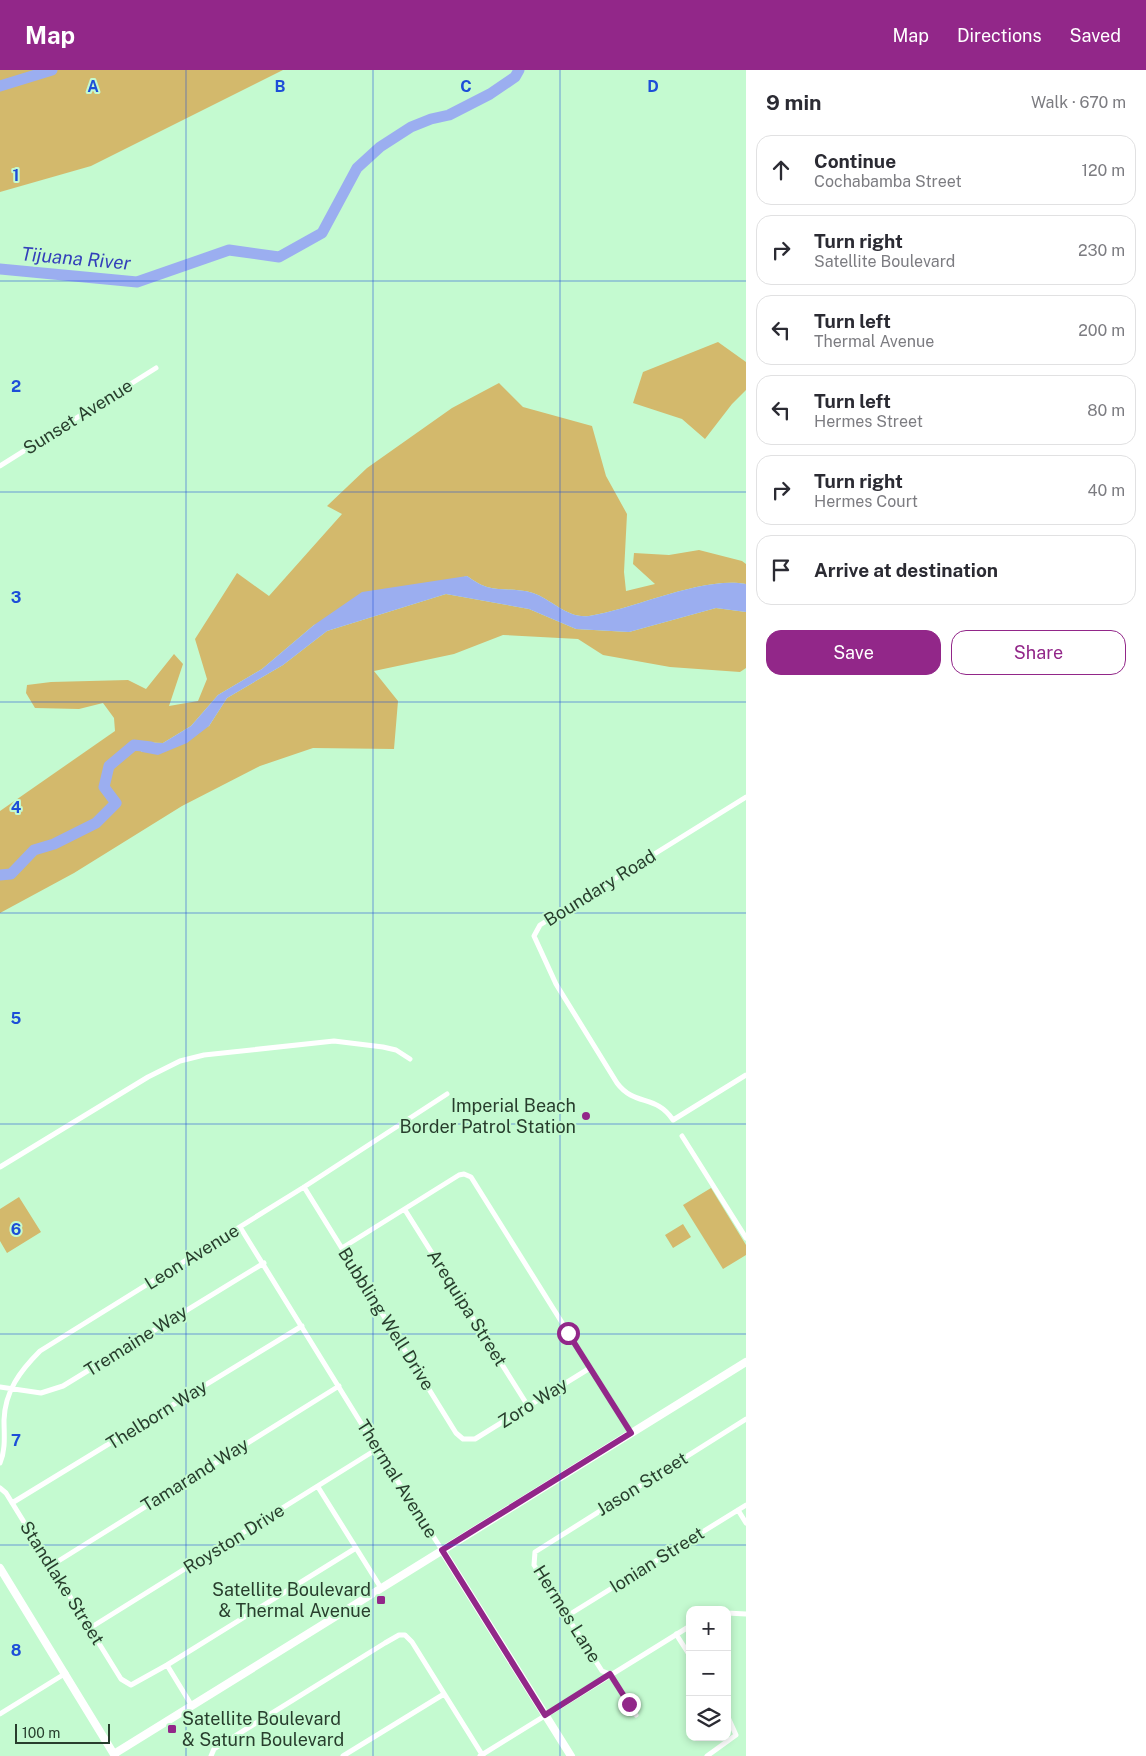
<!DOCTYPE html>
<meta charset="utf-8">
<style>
body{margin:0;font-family:"Public Sans",sans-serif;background:#f2f2f3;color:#2b2b33}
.controls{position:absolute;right:15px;bottom:15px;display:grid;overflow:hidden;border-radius:10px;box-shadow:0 2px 8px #0003}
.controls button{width:45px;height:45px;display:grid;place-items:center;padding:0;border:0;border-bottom:1px solid #e1e1e2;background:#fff;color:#2b2b33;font:25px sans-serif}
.scale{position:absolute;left:15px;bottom:12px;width:95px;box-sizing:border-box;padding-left:5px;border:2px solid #283e2d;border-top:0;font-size:14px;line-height:18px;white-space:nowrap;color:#283e2d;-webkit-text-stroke:4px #c4fad0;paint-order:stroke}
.stop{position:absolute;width:15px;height:15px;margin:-11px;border:4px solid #922789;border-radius:50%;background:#fff}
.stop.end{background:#922789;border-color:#fff;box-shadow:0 1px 5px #0008}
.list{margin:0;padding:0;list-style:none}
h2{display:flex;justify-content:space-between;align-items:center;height:65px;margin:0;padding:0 20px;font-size:21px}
h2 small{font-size:16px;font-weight:400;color:#7c7c81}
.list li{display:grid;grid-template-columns:32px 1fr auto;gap:15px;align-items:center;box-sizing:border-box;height:70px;margin:0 10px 10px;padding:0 10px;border:1px solid #e1e1e2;border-radius:15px}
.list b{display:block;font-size:19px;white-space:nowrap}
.list p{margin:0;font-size:16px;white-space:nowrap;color:#7c7c81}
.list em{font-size:16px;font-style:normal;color:#7c7c81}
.actions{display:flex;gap:10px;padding:15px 20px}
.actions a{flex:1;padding:11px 0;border:1px solid #922789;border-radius:15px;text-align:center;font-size:18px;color:#922789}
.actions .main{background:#922789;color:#fff}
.icon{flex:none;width:28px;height:28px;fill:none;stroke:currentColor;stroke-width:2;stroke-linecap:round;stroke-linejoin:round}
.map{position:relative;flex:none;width:746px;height:1686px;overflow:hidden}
header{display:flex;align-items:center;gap:30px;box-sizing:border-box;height:70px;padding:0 25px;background:#922789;color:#fff}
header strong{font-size:24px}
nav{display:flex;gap:28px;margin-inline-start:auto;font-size:18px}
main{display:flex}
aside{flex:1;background:#fff}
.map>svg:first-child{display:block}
</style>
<header>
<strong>Map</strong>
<nav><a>Map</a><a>Directions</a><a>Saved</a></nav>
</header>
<main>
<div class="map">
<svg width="746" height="1686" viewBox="0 0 746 1686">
<rect width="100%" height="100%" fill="#c4fad0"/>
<path fill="#d3b96c" d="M0 0H283L91 96 0 122Z
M718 272 746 292V320L732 334 705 369 682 349 633 333 643 302Z
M499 313 523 337 592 356 606 406 627 444 624 502 626 521 655 514 633 494 634 483 669 485 699 480 742 491 746 494V514C702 506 635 539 589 546 568 549 551 529 533 523 517 518 501 521 487 517 480 515 473 510 467 506L314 555 262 599 218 625 191 656 163 673 133 672 142 682 209 656 227 628 283 595 327 561 446 524 529 539 576 559 629 562 716 538 746 542V598L740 602 670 597 603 585 578 569 503 565 454 584 374 601 398 631 394 679 313 678 260 696 182 736 74 803 0 843V741L115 661 114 648 103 633 79 639 35 638 26 623 27 615 51 612 128 610 146 619 174 584 183 594 169 636 198 631 207 609 195 569 237 503 269 526 342 444 327 436 367 398 452 338Z
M711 1118 746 1175V1185L723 1199 683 1135Z
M19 1127 41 1162 7 1183 0 1171V1139Z
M683 1154 691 1167 673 1178 665 1165Z"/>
<path fill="#9baef0" d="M467 506C473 510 480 515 487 517 501 521 517 518 533 523 551 529 568 549 589 546 635 539 702 506 746 514V542L716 538 629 562 576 559 529 539 446 524 327 561 283 595 227 628 209 656 187 673 158 685 142 682 133 672 163 673 191 656 218 625 262 599 314 555 362 522Z"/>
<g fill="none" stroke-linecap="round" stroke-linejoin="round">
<path stroke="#9baef0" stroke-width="11" d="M0 16 52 0
M0 199 137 212 229 180 279 187 322 163 357 98 380 77 411 57 431 49 449 45 490 24 515 7 519 0
M0 805 11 804 34 780 54 774 96 753 116 733 104 717 109 696 134 675 151 677"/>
<path stroke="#fff" stroke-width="5" d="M0 396 156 298
M746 727 540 855 534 866 556 914 617 1013C635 1037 656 1024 673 1050L746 1005
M682 1066 746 1168
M0 1097 148 1007 180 991 204 985 334 971 383 977 396 980 410 989
M304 1117 456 1363 463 1369H475L590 1298
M405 1140 528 1336
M240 1157 377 1379 442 1480
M342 1178 459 1105 464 1104 471 1107 631 1363
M0 1317 41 1323 63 1316 264 1193
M0 1393C6 1379 4 1364 4 1350 5 1321 20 1301 40 1281L304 1117 447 1024
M318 1417 381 1518
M0 1418 6 1423 121 1609 131 1615 167 1595 356 1478
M12 1433 302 1256
M738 1440 746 1453
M52 1495 339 1316
M727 1543 746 1544
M567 1546 746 1435
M90 1558 377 1379
M676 1564 690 1586
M167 1595 192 1636
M610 1604 602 1601 534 1495 535 1482 746 1349
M610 1604 636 1645
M0 1644 66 1603
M211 1686 214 1679 385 1573 399 1565H405L412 1572 483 1686
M343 1686 444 1624
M480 1686 690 1556
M707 1686 736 1665 727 1645"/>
<path stroke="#fff" stroke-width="8" d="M442 1480 571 1686
M0 1498 115 1686
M114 1684 746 1292"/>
</g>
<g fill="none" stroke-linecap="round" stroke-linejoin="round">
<path stroke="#922789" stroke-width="6" d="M568 1263 631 1363 442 1480 545 1645 610 1604 629 1634"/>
</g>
<path fill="none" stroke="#1d4ed8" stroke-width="1" stroke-opacity="0.55" d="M186 0V1686M373 0V1686M560 0V1686M0 211H746M0 422H746M0 632H746M0 843H746M0 1054H746M0 1264H746M0 1475H746"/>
<g fill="#922789" stroke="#c4fad0" stroke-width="2">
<circle cx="586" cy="1046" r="5"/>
<rect x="376" y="1525" width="10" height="10" rx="2.5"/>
<rect x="167" y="1654" width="10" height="10" rx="2.5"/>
</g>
<g text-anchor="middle" stroke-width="4" stroke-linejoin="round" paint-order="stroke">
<g font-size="18" fill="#283e2d" stroke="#c4fad0">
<text transform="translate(78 347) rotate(-32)" y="6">Sunset Avenue</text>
<text transform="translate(600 818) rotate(-32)" y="6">Boundary Road</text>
<text transform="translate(192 1187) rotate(-32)" y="6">Leon Avenue</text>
<text transform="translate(467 1238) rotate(58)" y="6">Arequipa Street</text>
<text transform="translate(386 1249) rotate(58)" y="6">Bubbling Well Drive</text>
<text transform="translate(136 1271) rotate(-32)" y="6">Tremaine Way</text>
<text transform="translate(533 1333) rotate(-32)" y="6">Zoro Way</text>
<text transform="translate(157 1345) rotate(-32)" y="6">Thelborn Way</text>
<text transform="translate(195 1405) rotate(-32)" y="6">Tamarand Way</text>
<text transform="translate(397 1409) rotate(58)" y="6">Thermal Avenue</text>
<text transform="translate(642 1414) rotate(-32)" y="6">Jason Street</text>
<text transform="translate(234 1469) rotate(-32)" y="6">Royston Drive</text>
<text transform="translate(657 1490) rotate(-32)" y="6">Ionian Street</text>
<text transform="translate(62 1513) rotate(58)" y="6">Standlake Street</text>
<text transform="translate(567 1544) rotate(58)" y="6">Hermes Lane</text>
</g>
<g font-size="18" fill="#283e2d" stroke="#c4fad0" text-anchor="end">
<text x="576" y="1042">Imperial Beach<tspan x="576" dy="21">Border Patrol Station</tspan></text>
<text x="371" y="1526">Satellite Boulevard<tspan x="371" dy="21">&amp; Thermal Avenue</tspan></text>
<text x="182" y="1655" text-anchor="start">Satellite Boulevard<tspan x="182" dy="21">&amp; Saturn Boulevard</tspan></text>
</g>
<g font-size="19" font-style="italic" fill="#333fba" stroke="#c4fad0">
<text transform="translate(76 188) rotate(5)" y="7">Tijuana River</text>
</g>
</g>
<g font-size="16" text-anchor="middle" font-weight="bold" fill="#1d4ed8" stroke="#c4fad0" stroke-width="4" stroke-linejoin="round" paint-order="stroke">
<text x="93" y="22">A</text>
<text x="280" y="22">B</text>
<text x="466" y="22">C</text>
<text x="653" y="22">D</text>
<text x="16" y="111">1</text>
<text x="16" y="322">2</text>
<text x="16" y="533">3</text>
<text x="16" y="743">4</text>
<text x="16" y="954">5</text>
<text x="16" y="1165">6</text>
<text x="16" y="1376">7</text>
<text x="16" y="1586">8</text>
</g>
</svg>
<div class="controls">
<button>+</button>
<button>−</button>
<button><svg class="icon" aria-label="layers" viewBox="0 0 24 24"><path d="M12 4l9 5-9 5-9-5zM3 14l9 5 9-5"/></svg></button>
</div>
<div class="scale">100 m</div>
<div class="stop" style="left:568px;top:1263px"></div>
<div class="stop end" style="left:629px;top:1634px"></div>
</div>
<aside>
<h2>9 min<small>Walk · 670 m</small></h2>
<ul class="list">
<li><svg class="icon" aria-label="ahead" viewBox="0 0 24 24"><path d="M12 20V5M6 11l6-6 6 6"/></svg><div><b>Continue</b><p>Cochabamba Street</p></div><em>120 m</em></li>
<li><svg class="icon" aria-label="right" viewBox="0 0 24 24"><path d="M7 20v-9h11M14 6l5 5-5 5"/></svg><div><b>Turn right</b><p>Satellite Boulevard</p></div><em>230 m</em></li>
<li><svg class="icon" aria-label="left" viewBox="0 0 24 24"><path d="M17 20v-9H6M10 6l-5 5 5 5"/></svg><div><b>Turn left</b><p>Thermal Avenue</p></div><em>200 m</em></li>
<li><svg class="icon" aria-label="left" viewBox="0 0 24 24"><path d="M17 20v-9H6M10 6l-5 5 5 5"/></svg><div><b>Turn left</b><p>Hermes Street</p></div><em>80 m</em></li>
<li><svg class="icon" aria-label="right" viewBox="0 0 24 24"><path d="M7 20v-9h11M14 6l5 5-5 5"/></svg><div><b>Turn right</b><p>Hermes Court</p></div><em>40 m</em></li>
<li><svg class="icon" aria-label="arrive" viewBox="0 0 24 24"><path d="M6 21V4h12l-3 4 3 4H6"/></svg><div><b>Arrive at destination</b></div></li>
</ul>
<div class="actions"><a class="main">Save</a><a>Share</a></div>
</aside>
</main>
